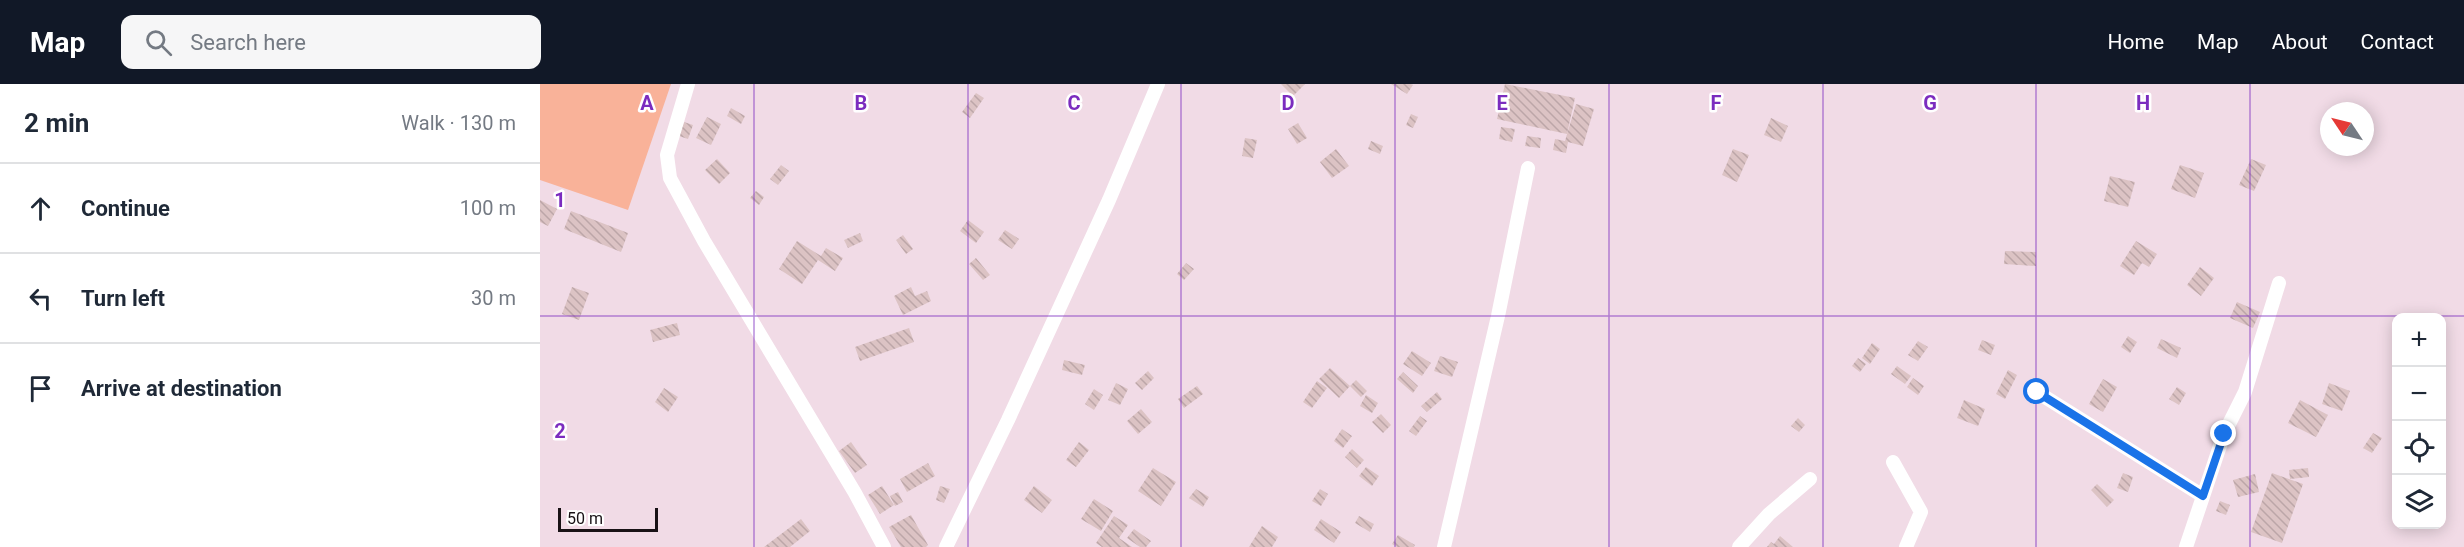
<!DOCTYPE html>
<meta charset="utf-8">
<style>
body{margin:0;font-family:Roboto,sans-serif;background:#f6f6f7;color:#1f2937}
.controls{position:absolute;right:18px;bottom:18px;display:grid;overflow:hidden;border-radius:12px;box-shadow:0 3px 15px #0003}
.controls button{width:54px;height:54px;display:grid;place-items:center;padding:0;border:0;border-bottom:2px solid #e0e1e3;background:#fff;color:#1f2937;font:30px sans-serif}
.compass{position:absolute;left:1780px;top:18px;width:54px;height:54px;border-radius:50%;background:#fff;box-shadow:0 3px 15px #0003;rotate:305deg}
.scale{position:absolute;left:18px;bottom:15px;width:100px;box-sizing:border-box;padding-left:6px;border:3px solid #191216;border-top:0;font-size:16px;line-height:21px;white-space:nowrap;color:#191216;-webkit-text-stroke:4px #fff;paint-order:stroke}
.stop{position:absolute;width:18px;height:18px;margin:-14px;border:4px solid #1a73e8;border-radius:50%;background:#fff}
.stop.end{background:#1a73e8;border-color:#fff;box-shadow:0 2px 6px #0008}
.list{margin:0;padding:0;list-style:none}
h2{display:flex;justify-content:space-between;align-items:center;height:78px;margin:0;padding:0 24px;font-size:26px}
h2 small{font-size:20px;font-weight:400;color:#747a83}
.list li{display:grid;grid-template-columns:39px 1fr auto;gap:18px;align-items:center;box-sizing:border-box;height:90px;padding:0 24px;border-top:2px solid #e0e1e3}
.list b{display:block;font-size:22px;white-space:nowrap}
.list em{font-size:20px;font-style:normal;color:#747a83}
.icon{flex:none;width:33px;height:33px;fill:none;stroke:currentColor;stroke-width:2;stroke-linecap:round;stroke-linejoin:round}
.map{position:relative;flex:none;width:1924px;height:463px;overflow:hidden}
header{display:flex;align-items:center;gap:36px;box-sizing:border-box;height:84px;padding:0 30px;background:#111827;color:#fff}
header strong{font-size:28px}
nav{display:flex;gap:33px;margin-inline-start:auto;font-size:21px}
.search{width:420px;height:54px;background:#f6f6f7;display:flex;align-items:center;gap:15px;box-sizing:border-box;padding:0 21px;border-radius:12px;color:#747a83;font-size:22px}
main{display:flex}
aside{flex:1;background:#fff}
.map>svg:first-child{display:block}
</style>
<header>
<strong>Map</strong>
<div class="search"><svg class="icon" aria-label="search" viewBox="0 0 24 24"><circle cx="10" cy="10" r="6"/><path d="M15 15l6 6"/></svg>Search here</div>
<nav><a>Home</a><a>Map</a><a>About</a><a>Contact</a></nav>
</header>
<main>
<aside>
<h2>2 min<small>Walk · 130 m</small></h2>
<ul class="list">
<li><svg class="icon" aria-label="ahead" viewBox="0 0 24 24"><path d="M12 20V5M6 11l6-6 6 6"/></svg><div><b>Continue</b></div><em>100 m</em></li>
<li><svg class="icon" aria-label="left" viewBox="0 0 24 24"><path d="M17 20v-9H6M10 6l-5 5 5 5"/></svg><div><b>Turn left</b></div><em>30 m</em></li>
<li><svg class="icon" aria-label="arrive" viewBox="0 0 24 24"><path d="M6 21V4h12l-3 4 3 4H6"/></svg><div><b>Arrive at destination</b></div></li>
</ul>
</aside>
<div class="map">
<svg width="1924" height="463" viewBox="0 0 1924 463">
<defs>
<pattern id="building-back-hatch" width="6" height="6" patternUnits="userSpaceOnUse" patternTransform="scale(1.5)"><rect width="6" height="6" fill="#dcc3c4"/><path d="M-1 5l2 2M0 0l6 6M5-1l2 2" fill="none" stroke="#bca6a8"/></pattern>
</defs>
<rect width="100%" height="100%" fill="#f1dbe6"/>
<path fill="#f9b299" d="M0 0H131L88 126 0 96Z"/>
<path fill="url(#building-back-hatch)" d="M741 0H765L753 12Z
M851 0H871L873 1 867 10Z
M965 0 1035 14 1027 50 957 35Z
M436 9 444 14 430 34 422 28Z
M1036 20 1054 25 1043 62 1028 58 1026 69 1013 66 1015 55 1025 57Z
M191 24 205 32 201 40 187 32Z
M871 30 878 33 873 44 866 41Z
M167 33 181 40 171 61 156 54Z
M1231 34 1248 42 1241 58 1224 51Z
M144 38 153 41 148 55 139 52Z
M758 39 767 54 757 60 748 45Z
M961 43 975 45 972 58 959 55Z
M987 52 1001 54 1000 64 985 62Z
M705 54 717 56 713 74 702 72Z
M831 57 843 62 840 70 828 65Z
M796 65 809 82 792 94 780 78Z
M1193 65 1209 71 1197 98 1182 91Z
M177 75 190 89 179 100 165 86Z
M1711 75 1726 81 1714 107 1699 101Z
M241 81 249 87 238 101 230 95Z
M1640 81 1664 89 1655 114 1631 105Z
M1570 92 1595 98 1588 123 1564 117Z
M216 107 224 113 219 121 210 114Z
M0 116 17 125 8 142 0 138Z
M31 127 88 149 81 168 24 145Z
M428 136 444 148 436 159 420 147Z
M465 146 479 155 472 165 458 156Z
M320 149 323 157 308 164 304 156Z
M363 151 373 165 366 170 356 156Z
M257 157 281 172 286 164 303 174 295 187 278 176 262 200 239 185Z
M1596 157 1617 170 1609 183 1602 179 1594 191 1580 182Z
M1465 167 1496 168V182L1464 180Z
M436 174 450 191 443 196 429 180Z
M646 179 654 185 644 196 637 190Z
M1660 183 1674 194 1661 212 1647 201Z
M32 203 49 209 39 236 22 230Z
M371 203 375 212 387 207 391 217 363 231 354 212Z
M1697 218 1720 228 1713 244 1690 234Z
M137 239 140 251 113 258 110 246Z
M369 244 374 258 320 277 315 263Z
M1588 252 1597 258 1590 269 1581 263Z
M1621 255 1641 264 1637 274 1617 264Z
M1442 256 1455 261 1451 271 1438 266Z
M1378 257 1388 263 1378 277 1368 271Z
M1332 259 1340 265 1330 280 1322 274Z
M872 267 891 279 882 292 863 280Z
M900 272 918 278 912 293 894 287Z
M1318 274 1326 280 1320 288 1312 282Z
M524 276 545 281 542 291 522 286Z
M1357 282 1371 292 1365 300 1351 290Z
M790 284 810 302 799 314 779 295Z
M1468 286 1477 291 1465 315 1456 310Z
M608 287 614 294 602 306 595 299Z
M863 288 878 302 873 309 857 295Z
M1373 294 1384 302 1378 311 1367 303Z
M1563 295 1577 303 1563 328 1549 320Z
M816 296 827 307 821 313 810 302Z
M777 297 787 304 772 324 763 318Z
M576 299 588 305 580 321 568 316Z
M1789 299 1810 307 1802 327 1782 320Z
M657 302 663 310 644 324 638 315Z
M1637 303 1646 309 1639 321 1629 315Z
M124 304 138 313 128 328 115 318Z
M554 305 563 311 554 326 545 320Z
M897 308 902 315 887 328 881 322Z
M826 311 838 319 832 329 820 322Z
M1424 316 1445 325 1438 342 1417 334Z
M1760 316 1788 331 1776 353 1748 339Z
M601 325 612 338 598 350 587 337Z
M841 330 851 341 843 349 832 338Z
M880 332 887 337 876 352 869 347Z
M1258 334 1265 341 1259 348 1251 342Z
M802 345 812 352 803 364 794 357Z
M1833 349 1842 354 1832 369 1823 364Z
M311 358 327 381 315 389 299 367Z
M539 358 549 366 536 383 526 376Z
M812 365 824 376 817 384 805 373Z
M388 379 395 392 367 408 360 395Z
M826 383 839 392 832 402 819 392Z
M613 384 636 398 621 422 598 407Z
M1768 384 1769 393 1750 395 1749 386Z
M1583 389 1593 393 1588 408 1577 404Z
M1732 389 1763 400 1742 459 1711 448Z
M1715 390 1719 408 1698 413 1693 396Z
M1557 400 1574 416 1567 423 1551 406Z
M342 402 354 421 340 430 328 411Z
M400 402 410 405 404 419 396 416Z
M494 402 512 416 502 429 484 416Z
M656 405 669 413 663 423 649 414Z
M780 405 788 410 781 422 772 417Z
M358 408 363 418 355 422 350 412Z
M554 415 573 427 561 447 541 435Z
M1680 417 1690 421 1686 431 1676 427Z
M371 431 388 461 386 463H361L349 443Z
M574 432 588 441 579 454 592 463H562L556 459Z
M819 432 834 440 830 448 815 439Z
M261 435 270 447 250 463H224Z
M781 435 801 448 794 459 774 446Z
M722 442 738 453 732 463H709Z
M594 445 611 457 606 463H600L587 454Z
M858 451 875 461 874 463H857L852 460Z
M1240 452 1253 463H1227L1231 458 1234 460Z"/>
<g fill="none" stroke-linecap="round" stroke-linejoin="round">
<path stroke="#fff" stroke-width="14" d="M148 0 127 71 130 94 164 157 315 409 344 463
M1497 308 1663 412
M1353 378 1381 428 1366 463
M406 463 468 336 569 116 618 0
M904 463 958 232 988 84
M1199 463 1229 430 1270 395
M1646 463 1684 350 1705 308 1739 199"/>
</g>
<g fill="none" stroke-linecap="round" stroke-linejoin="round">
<path stroke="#1a73e8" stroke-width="8" d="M1497 308 1663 412 1684 350"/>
</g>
<path fill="none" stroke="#7b2cbf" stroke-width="1.5" stroke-opacity="0.55" d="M214 0V463M428 0V463M641 0V463M855 0V463M1069 0V463M1283 0V463M1496 0V463M1710 0V463M0 232H1924"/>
<g font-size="20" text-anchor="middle" font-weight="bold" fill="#7b2cbf" stroke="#fff" stroke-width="5" stroke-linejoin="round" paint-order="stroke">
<text x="107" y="26">A</text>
<text x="321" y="26">B</text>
<text x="534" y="26">C</text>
<text x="748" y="26">D</text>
<text x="962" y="26">E</text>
<text x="1176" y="26">F</text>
<text x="1390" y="26">G</text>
<text x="1603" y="26">H</text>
<text x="20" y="123">1</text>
<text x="20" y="354">2</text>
</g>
</svg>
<div class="controls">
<button>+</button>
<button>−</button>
<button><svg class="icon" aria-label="locate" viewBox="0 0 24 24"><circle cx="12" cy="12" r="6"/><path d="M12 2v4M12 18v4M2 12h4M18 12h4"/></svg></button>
<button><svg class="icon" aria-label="layers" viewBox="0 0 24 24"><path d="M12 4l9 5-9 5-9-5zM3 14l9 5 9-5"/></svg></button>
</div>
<svg class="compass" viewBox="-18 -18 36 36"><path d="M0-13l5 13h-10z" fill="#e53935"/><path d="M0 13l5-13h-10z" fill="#747a83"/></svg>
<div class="scale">50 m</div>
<div class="stop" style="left:1497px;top:308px"></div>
<div class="stop end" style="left:1684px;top:350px"></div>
</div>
</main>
